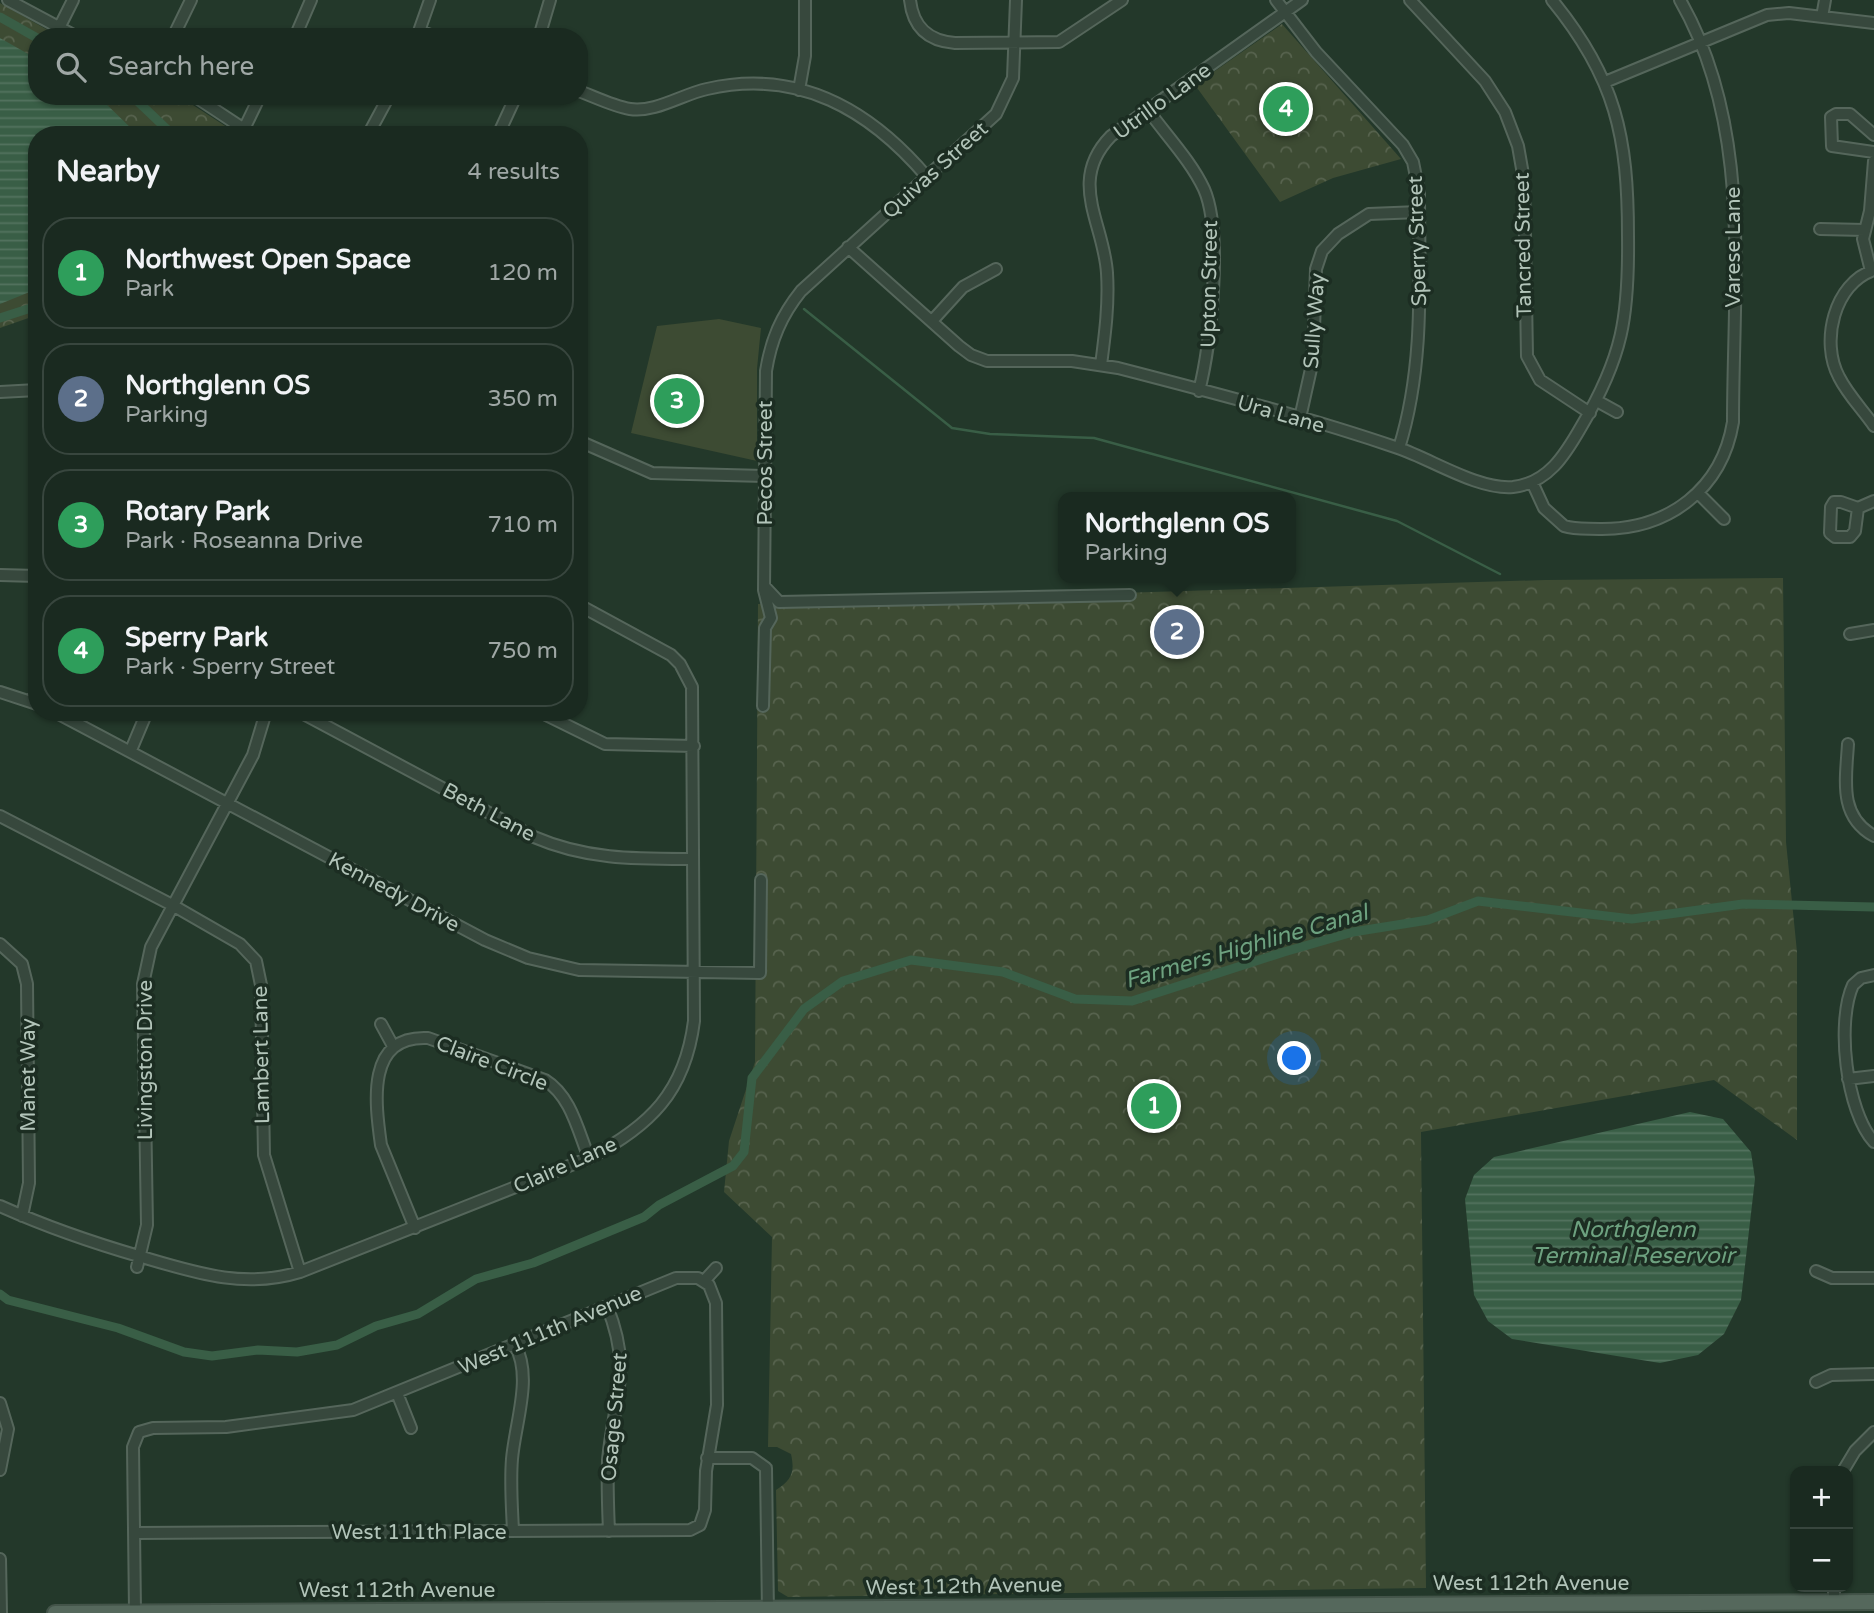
<!DOCTYPE html>
<meta charset="utf-8">
<style>
body{margin:0;font-family:"Varela Round",sans-serif;background:#233229;color:#f1f3f6}
.controls{position:absolute;right:21px;bottom:21px;display:grid;overflow:hidden;border-radius:14px;box-shadow:0 2px 5px #0004}
.controls button{width:63px;height:63px;display:grid;place-items:center;padding:0;border:0;border-bottom:2px solid #38463e;background:#1a2a20;color:#f1f3f6;font:35px sans-serif}
.you{position:absolute;left:1295px;top:1059px;width:24px;height:24px;margin:-18px;border:5px solid #fff;border-radius:50%;background:#1a73e8;box-shadow:0 0 0 10px #1a73e833}
.badge{display:grid;place-items:center;width:46px;height:46px;border-radius:50%;background:#db2777;color:#fff;font-size:23px;font-weight:700}
.pin{position:absolute;translate:-50% -50%;border:4px solid #fff;box-shadow:0 2px 7px #0006}
.popup{position:absolute;left:1058px;top:492px;width:238px;height:91px;box-sizing:border-box;display:grid;place-content:center;border-radius:14px;background:#1a2a20;filter:drop-shadow(0 2px 5px #0005);font-size:23px;white-space:nowrap;color:#9fa7a5}
.popup b{font-size:26px;color:#f1f3f6}
.popup::after{content:'';position:absolute;left:50%;top:100%;margin-left:-14px;border:14px solid transparent;border-top-color:#1a2a20}
.list{margin:0;padding:0;list-style:none}
h2{display:flex;justify-content:space-between;align-items:center;height:91px;margin:0;padding:0 28px;font-size:30px}
h2 small{font-size:23px;font-weight:400;color:#9fa7a5}
.list li{display:grid;grid-template-columns:46px 1fr auto;gap:21px;align-items:center;box-sizing:border-box;height:112px;margin:0 14px 14px;padding:0 14px;border:2px solid #38463e;border-radius:28px}
.list b{display:block;font-size:26px;white-space:nowrap}
.list p{margin:0;font-size:23px;white-space:nowrap;color:#9fa7a5}
.list em{font-size:23px;font-style:normal;color:#9fa7a5}
.icon{flex:none;width:38px;height:38px;fill:none;stroke:currentColor;stroke-width:2;stroke-linecap:round;stroke-linejoin:round}
.map{position:relative;flex:none;width:1874px;height:1613px;overflow:hidden}
.search{position:absolute;background:#1a2a20;box-shadow:0 2px 5px #0004;left:28px;top:28px;width:560px;height:77px;display:flex;align-items:center;gap:18px;box-sizing:border-box;padding:0 24px;border-radius:28px;color:#9fa7a5;font-size:26px}
.panel{position:absolute;background:#1a2a20;box-shadow:0 2px 5px #0004;left:28px;top:126px;width:560px;height:595px;border-radius:28px}
.map>svg:first-child{display:block}
</style>
<div class="map">
<svg width="1874" height="1613" viewBox="0 0 1874 1613">
<defs>
<pattern id="park-crowns" width="20" height="18" patternUnits="userSpaceOnUse" patternTransform="scale(1.75)"><rect width="20" height="18" fill="#3d4b33"/><path d="M2 6a3 3 0 1 1 6 0M12 15a3 3 0 1 1 6 0" fill="none" stroke="#57634e"/></pattern>
<pattern id="water-rules" width="6" height="5" patternUnits="userSpaceOnUse" patternTransform="scale(1.75)"><rect width="6" height="5" fill="#395e46"/><path d="M0 2.5h6" fill="none" stroke="#53735f"/></pattern>
</defs>
<rect width="100%" height="100%" fill="#23382a"/>
<path fill="#3d4b33" d="M719 319 761 328 757 369V461L631 433 657 326Z"/>
<path fill="url(#park-crowns)" d="M0 3 60 37H37V96H179L239 135H37V315L0 328Z
M1282 24 1401 159 1333 178 1280 202 1195 85Z
M1783 578 1786 842 1797 952V1140L1714 1080 1421 1132 1426 1588 788 1597 778 1591 776 1490C792 1480 795 1472 791 1454L777 1447H768L772 1237 724 1192 729 1141 755 1062 758 604 1546 580Z"/>
<path fill="url(#water-rules)" d="M0 38 37 59V96H98L138 135H37V289L0 304Z
M1690 1112 1723 1119 1751 1152 1755 1179 1741 1300 1724 1334 1698 1355 1660 1363 1512 1339 1488 1321 1474 1295 1465 1199 1474 1175 1494 1157Z"/>
<g fill="none" stroke-linecap="round" stroke-linejoin="round">
<path stroke="#395e46" stroke-width="2.5" d="M804 309 952 428 990 434 1094 438 1397 521 1500 574"/>
<path stroke="#395e46" stroke-width="9" d="M0 17 37 38
M132 96 173 135
M0 318 37 306
M0 1294 8 1300 118 1328 184 1352 212 1356 258 1350 297 1352 337 1345 376 1326 418 1314 476 1279 533 1263 644 1217 659 1205 733 1166 744 1152 752 1078 804 1009 843 981 911 960 1003 972 1075 999 1132 1001 1284 952 1353 932 1428 920 1478 901 1632 919 1743 904 1874 907"/>
<defs>
<path id="minor" d="M8 0 77 37
M910 0C913 27 928 41 955 43L1059 42 1122 0
M1276 0 1316 52 1403 145 1413 162 1419 192C1419 278 1425 365 1399 448
M1410 0 1485 81 1505 112 1518 146 1524 180 1527 356 1540 380 1590 413
M1822 17 1825 0
M59 28 73 0
M420 31 436 37
M173 37 191 0
M295 37 311 0
M417 37 430 0
M539 37 550 0
M1605 82 1767 15 1789 13 1874 23
M799 90 805 56V0
M579 91C595 97 613 106 630 109 655 113 683 94 707 89 799 68 870 110 927 177
M194 96 253 135
M1148 110C1166 135 1191 161 1204 189 1223 232 1211 345 1199 391
M244 129 260 96
M368 135 389 96
M498 135 516 96
M1874 135 1850 114H1836L1831 117 1832 146 1874 152
M1820 229 1865 230
M848 247 959 346 971 355 987 361H1072L1118 368C1211 392 1307 417 1398 448 1431 459 1478 490 1513 487 1548 483 1565 455 1581 427 1623 357 1629 316 1628 236 1628 137 1616 78 1552 0
M1874 270C1834 283 1820 342 1839 377 1848 395 1863 410 1874 426
M1871 271 1863 239 1870 211 1874 161
M932 321 963 287 996 269
M1101 365C1105 334 1109 304 1107 273 1104 223 1067 181 1111 136L1302 0
M0 392 37 390
M1597 401 1617 412
M1300 418 1313 360 1316 269 1322 251 1338 234 1369 214 1419 212
M579 441 652 473 765 476
M1532 482 1544 508 1564 526C1576 530 1589 528 1602 529 1669 529 1722 489 1733 422 1733 280 1753 127 1680 0
M1699 494 1724 519
M1841 502 1858 508 1855 531 1850 537H1835L1830 533 1831 507 1834 502Z
M1858 508 1874 501
M0 575 37 576
M765 587 779 602 1130 595
M1850 634 1874 630
M0 692 37 704
M32 702 37 688
M763 706 765 628 771 618 764 590 766 371C771 340 781 316 801 291L996 114 1013 78 1016 0
M55 712 485 940 528 958 579 970 760 973 761 880
M300 712 534 837C587 860 637 859 693 859
M540 712 605 744 694 746
M1848 744C1846 779 1838 816 1874 836
M131 750 147 712
M0 816 174 906 240 944 256 961 261 985 264 1155 300 1272
M0 944 22 964 27 984 29 1183 22 1216
M1853 985C1836 1022 1846 1111 1874 1142
M1853 985 1861 978 1874 975
M381 1024 393 1046
M1848 1079 1874 1076
M0 1206C49 1228 90 1242 142 1257 196 1273 245 1289 300 1272L589 1158C650 1126 685 1092 694 1021L692 687 680 664 671 655 579 605
M415 1228 381 1145C375 1102 366 1035 428 1038L545 1080C571 1096 578 1131 589 1158
M137 1267 147 1225 143 984 151 947 253 755 266 712
M1816 1271 1832 1278H1874
M704 1281 716 1268
M607 1306C633 1371 614 1396 608 1460 607 1484 608 1508 609 1531
M1816 1382 1831 1375 1874 1374
M397 1393 411 1428
M0 1403 8 1429 0 1470
M707 1458H752L766 1468 768 1613
M1843 1471 1855 1451 1874 1432
M513 1531C512 1507 510 1483 512 1459 515 1423 533 1377 515 1345
M0 1559 1 1613
M1834 1587V1603
M135 1611 133 1447 139 1432 153 1428 226 1427 353 1410 676 1278H698L709 1285 716 1303 717 1405 706 1471 705 1510 700 1525 690 1530 136 1533"/>
<path id="major" d="M55 1613 1874 1602"/>
</defs>
<use href="#minor" stroke="#55665b" stroke-width="14"/>
<use href="#major" stroke="#435449" stroke-width="18"/>
<use href="#minor" stroke="#37483d" stroke-width="10"/>
<use href="#major" stroke="#55685c" stroke-width="14"/>
</g>
<g text-anchor="middle" stroke-width="7" stroke-linejoin="round" paint-order="stroke">
<g font-size="21" fill="#b2c4b9" stroke="#1c2d22">
<text transform="translate(1162 101) rotate(-36)" y="7">Utrillo Lane</text>
<text transform="translate(935 170) rotate(-42)" y="7">Quivas Street</text>
<text transform="translate(1417 241) rotate(-92)" y="7">Sperry Street</text>
<text transform="translate(1523 245) rotate(-91)" y="7">Tancred Street</text>
<text transform="translate(1733 247) rotate(-90)" y="7">Varese Lane</text>
<text transform="translate(1209 284) rotate(-89)" y="7">Upton Street</text>
<text transform="translate(1314 321) rotate(-86)" y="7">Sully Way</text>
<text transform="translate(1281 414) rotate(16)" y="7">Ura Lane</text>
<text transform="translate(765 463) rotate(-90)" y="7">Pecos Street</text>
<text transform="translate(489 812) rotate(28)" y="7">Beth Lane</text>
<text transform="translate(394 892) rotate(28)" y="7">Kennedy Drive</text>
<text transform="translate(261 1055) rotate(-91)" y="7">Lambert Lane</text>
<text transform="translate(145 1060) rotate(-90)" y="7">Livingston Drive</text>
<text transform="translate(492 1063) rotate(21)" y="7">Claire Circle</text>
<text transform="translate(28 1075) rotate(-90)" y="7">Manet Way</text>
<text transform="translate(565 1165) rotate(-24)" y="7">Claire Lane</text>
<text transform="translate(550 1330) rotate(-23)" y="7">West 111th Avenue</text>
<text transform="translate(614 1417) rotate(-85)" y="7">Osage Street</text>
<text x="419" y="1539">West 111th Place</text>
<text x="1531" y="1590">West 112th Avenue</text>
<text transform="translate(964 1586) rotate(-1)" y="7">West 112th Avenue</text>
<text x="397" y="1597">West 112th Avenue</text>
</g>
<g font-size="23" font-style="italic" fill="#6da17f" stroke="#1c2d22">
<text transform="translate(1246 946) rotate(-16)" y="8">Farmers Highline Canal</text>
<text x="1633" y="1237">Northglenn<tspan x="1633" dy="26">Terminal Reservoir</tspan></text>
</g>
</g>
</svg>
<div class="controls">
<button>+</button>
<button>−</button>
</div>
<div class="you"></div>
<div class="pin badge" style="left:1154px;top:1106px;background:#2e9e5b">1</div>
<div class="pin badge" style="left:1177px;top:632px;background:#5c6f8a">2</div>
<div class="popup"><b>Northglenn OS</b>Parking</div>
<div class="pin badge" style="left:677px;top:401px;background:#2e9e5b">3</div>
<div class="pin badge" style="left:1286px;top:109px;background:#2e9e5b">4</div>
<div class="search"><svg class="icon" aria-label="search" viewBox="0 0 24 24"><circle cx="10" cy="10" r="6"/><path d="M15 15l6 6"/></svg>Search here</div>
<section class="panel">
<h2>Nearby<small>4 results</small></h2>
<ul class="list">
<li><span class="badge" style="background:#2e9e5b">1</span><div><b>Northwest Open Space</b><p>Park</p></div><em>120 m</em></li>
<li><span class="badge" style="background:#5c6f8a">2</span><div><b>Northglenn OS</b><p>Parking</p></div><em>350 m</em></li>
<li><span class="badge" style="background:#2e9e5b">3</span><div><b>Rotary Park</b><p>Park · Roseanna Drive</p></div><em>710 m</em></li>
<li><span class="badge" style="background:#2e9e5b">4</span><div><b>Sperry Park</b><p>Park · Sperry Street</p></div><em>750 m</em></li>
</ul>
</section>
</div>
